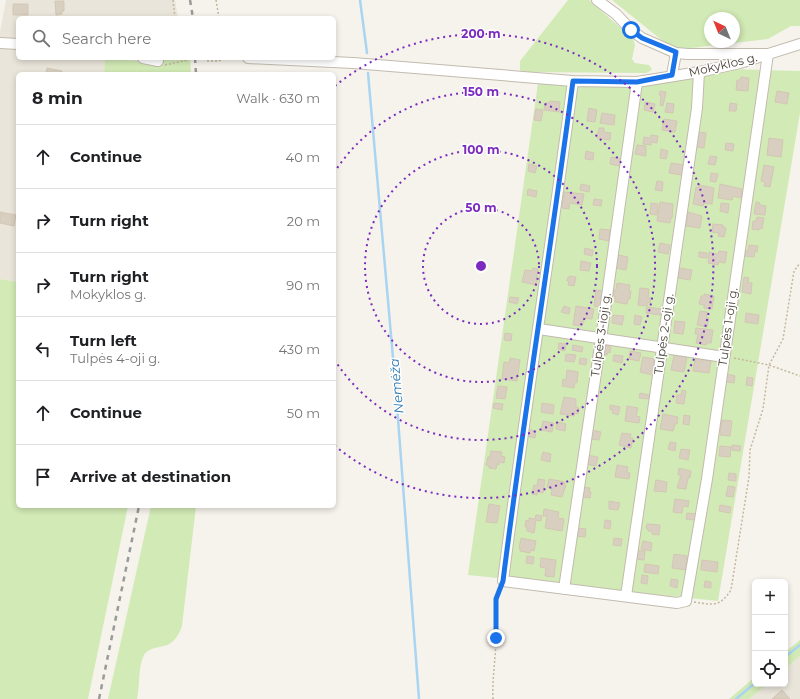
<!DOCTYPE html>
<meta charset="utf-8">
<style>
body{margin:0;font-family:Montserrat,sans-serif;background:#f2f2f2;color:#202124}
.controls{position:absolute;right:12px;bottom:12px;display:grid;overflow:hidden;border-radius:6px;box-shadow:0 2px 6px #0003}
.controls button{width:36px;height:36px;display:grid;place-items:center;padding:0;border:0;border-bottom:1px solid #e0e0e0;background:#fff;color:#202124;font:20px sans-serif}
.compass{position:absolute;left:704px;top:12px;width:36px;height:36px;border-radius:50%;background:#fff;box-shadow:0 2px 6px #0003;rotate:317deg}
.stop{position:absolute;width:12px;height:12px;margin:-9px;border:3px solid #1a73e8;border-radius:50%;background:#fff}
.stop.end{background:#1a73e8;border-color:#fff;box-shadow:0 1px 4px #0008}
.list{margin:0;padding:0;list-style:none}
h2{display:flex;justify-content:space-between;align-items:center;height:52px;margin:0;padding:0 16px;font-size:17px}
h2 small{font-size:13px;font-weight:400;color:#757577}
.list li{display:grid;grid-template-columns:26px 1fr auto;gap:12px;align-items:center;box-sizing:border-box;height:64px;padding:0 16px;border-top:1px solid #e0e0e0}
.list b{display:block;font-size:15px;white-space:nowrap}
.list p{margin:0;font-size:13px;white-space:nowrap;color:#757577}
.list em{font-size:13px;font-style:normal;color:#757577}
.icon{flex:none;width:22px;height:22px;fill:none;stroke:currentColor;stroke-width:2;stroke-linecap:round;stroke-linejoin:round}
.map{position:relative;flex:none;width:800px;height:699px;overflow:hidden}
.search{position:absolute;background:#fff;box-shadow:0 2px 6px #0003;left:16px;top:16px;width:320px;height:44px;display:flex;align-items:center;gap:10px;box-sizing:border-box;padding:0 14px;border-radius:6px;color:#757577;font-size:15px}
.panel{position:absolute;background:#fff;box-shadow:0 2px 6px #0003;left:16px;top:72px;width:320px;height:436px;border-radius:6px}
.map>svg:first-child{display:block}
</style>
<div class="map">
<svg width="800" height="699" viewBox="0 0 800 699">
<rect width="100%" height="100%" fill="#f6f3ec"/>
<path fill="#eae5da" d="M6 0H175L178 18H18V58H174L148 62 105 58 104 74H18V282L0 279V32Z
M800 656V699H749L767 684H785V669Z"/>
<path fill="#d2eab5" fill-rule="evenodd" d="M568 0H589L633 39 635 45 632 59 635 63 649 65 652 69 650 71 646 73 522 72 520 70V61Z
M612 0H800V26H791L768 39 674 50ZM710 18H734V42H710Z
M105 58 148 62 174 58H190L191 74H104Z
M732 69 800 71V113L718 601 468 575 538 83 640 87Z
M0 279 18 282V506H128L88 699H0Z
M151 506H196L182 626C180 632 177 638 172 642 164 649 151 645 144 655 138 666 140 686 137 699H108Z
M800 640V656L785 669V652Z
M755 677V684H767L749 699H729Z"/>
<g fill="none" stroke-linecap="round" stroke-linejoin="round">
<path stroke="#a9d4f2" stroke-width="2.5" d="M360 0 367 53
M368 73 396 392 419 699
M785 657 800 645
M736 699 755 683"/>
</g>
<path fill="#d8cfc1" stroke="#d3c7b4" d="M55 1H64V11H62V14L56 15Z
M13 4H28V15H13Z
M47 68 62 71V74H46Z
M741 77 749 78 748 91 736 90 737 80H740Z
M660 91 666 92 663 106 660 105 661 96 659 95Z
M777 91 789 93 787 104 775 102Z
M550 101 560 102 559 112 544 110 545 103H549Z
M645 102 655 104 653 112 644 110Z
M667 103 674 104 673 113 665 112Z
M730 103 737 104 736 111H729Z
M589 108 597 110 595 122 587 121Z
M536 109 543 110 541 121 534 120Z
M602 113 615 115 614 125 600 123Z
M664 119 677 121 675 132 662 130Z
M599 128H604V132L611 133 610 140 597 138Z
M698 132 706 133 704 148 696 147Z
M651 135 658 136 657 143 651 142V145L643 144 644 137 650 138Z
M769 138 783 140 781 157 767 155Z
M726 143 734 144 733 151 725 150Z
M637 145 646 146V156L635 154Z
M661 149 668 151 666 159 660 158Z
M586 151 594 153 593 160 585 159Z
M710 156 717 157 715 165 708 164Z
M611 157 621 159 619 166 610 164Z
M671 163 684 165 682 175 669 173Z
M529 164 537 166 535 173 528 171Z
M764 165 774 167 770 187 764 186 765 182 761 181Z
M711 173 718 174 716 182 710 181Z
M657 181 663 182 662 191 655 190Z
M581 184 590 186 589 192 580 190Z
M720 184 742 189 741 198 733 196 732 200 718 198Z
M699 185 714 188 712 204 704 203 703 206 693 204 696 187 699 188Z
M528 189 537 191 536 197 527 195Z
M564 192 584 194 582 205 570 203 569 209 562 208Z
M594 199 602 200 601 206 593 205Z
M660 202 673 204 672 218H671L670 223 657 221Z
M756 202 760 203V205L766 206 765 215 754 214Z
M651 203 658 204 657 215 650 214Z
M721 203 729 204 728 213 720 211Z
M0 212 16 215 14 226 0 223Z
M688 212 702 216 700 228 686 226Z
M757 217 764 218 762 229 760 228 759 230 752 229 753 221H756Z
M713 224 723 225V227L726 228 724 237 718 236 719 233 712 232Z
M600 229 610 230 609 241 599 239Z
M660 243 670 245 668 254 658 252Z
M749 245 758 246 757 252 755 251 754 257 745 256V251H748Z
M585 248 593 250 592 256 584 254Z
M719 251 727 252 725 263 719 262 718 265 708 263 709 252 718 254Z
M699 252 707 253V258L699 257Z
M618 255 628 257 626 270 616 268Z
M581 261 591 263 589 271 580 270Z
M533 268 538 269 536 280H537L536 285 522 282 525 270 532 271Z
M679 268 692 270 690 280 678 278Z
M570 276 576 277 574 286 568 285 569 281H567L568 277H570Z
M744 277 749 278 748 283H752L751 294 742 292Z
M617 283 630 285 629 291H631L630 299H628L627 304 615 302V296L613 295 614 290H616Z
M640 288 649 289 648 298H651L650 303 648 302 647 306 638 305Z
M596 290 604 291 601 307 594 306Z
M704 294 714 296 712 309 704 308V305L699 304 701 296H704Z
M510 297 519 298 517 304 509 302Z
M564 306 570 308 569 314 561 312Z
M576 306 594 309 592 319 584 318 582 326 573 325Z
M647 307 661 309 660 315 646 313Z
M700 311 707 312 706 318H709L707 327 697 325Z
M746 313 759 315 758 324 745 322Z
M613 315 624 316 622 325 612 323Z
M635 315 642 317 640 325 634 324Z
M675 321 685 322 683 334 674 333Z
M696 328 713 330 711 343H707L706 345 696 343 698 334H695Z
M505 333 512 334 511 341 504 340Z
M559 343 566 344 565 351 558 349Z
M603 344 609 345V347H611L610 353 608 352 607 355 601 354Z
M573 345 583 347 582 352 572 350Z
M630 351 641 353 639 361 629 359Z
M566 354 576 355 574 362 565 361Z
M614 355 623 356 622 363 613 361Z
M674 355 687 357 684 372 671 370Z
M643 357 655 359 652 375 640 372Z
M510 358 520 360 517 381 502 379 504 362 509 363Z
M580 358 587 359 586 365 579 364Z
M695 359 711 361 709 373 693 371Z
M567 370 578 372 577 383 575 382 574 388 562 386 563 379 566 380Z
M727 374 735 376 734 383 726 382Z
M747 377 753 378 752 386 746 385Z
M498 386 507 387 505 399 496 398Z
M682 390 686 391 684 404 676 403 677 395H681Z
M640 393 650 395 649 399 639 398Z
M564 397 576 399V407L579 408 578 414 575 413 574 416 560 414Z
M494 403 503 404 502 410 493 408Z
M542 403 554 405 553 414 541 412Z
M610 405 620 407 618 415 612 413 613 410H610Z
M627 406 638 408 636 416 640 417 639 423 625 421Z
M663 414 678 417 677 424H675L673 431 660 429Z
M684 415 690 416 689 425 683 424Z
M722 420 732 421 730 436 720 435Z
M543 421 554 423 552 432 541 430Z
M557 422 566 424 565 431 556 429Z
M527 429 536 431 535 438 526 436Z
M592 430 601 432 599 440 590 439Z
M622 433 631 434 630 438H633L631 448 619 445Z
M670 442 676 443 675 451 668 449Z
M732 445 741 446 740 451 732 450Z
M720 446 731 447 730 457 719 456Z
M681 449 690 450 688 460 679 458Z
M491 451 502 452 501 456 505 457 504 463 499 462V465L497 464 496 469 489 468V466L486 465 488 457H490Z
M543 452 551 454 550 462 541 460Z
M587 455 598 457 596 466 585 464Z
M617 465 628 467 627 472 630 473 629 479 615 477Z
M679 468 691 471 690 478H688L686 489 677 488 681 475H678Z
M729 473 736 474V481L728 480Z
M538 479 545 480 543 493 537 492V495L532 494 534 485 537 486Z
M549 479 565 482 564 485H566L562 497 551 495 552 488 547 487Z
M656 480 667 482 666 492 654 491Z
M728 486 735 487 733 497 726 496Z
M583 487 590 488 589 491 591 492 590 498 581 497Z
M675 499 689 501 688 507 683 506 682 513 673 512Z
M609 501 620 503 618 510 609 509Z
M489 504 500 506 497 523 486 522Z
M720 505 731 507 730 513 719 511Z
M544 509 559 512 558 518 564 519 562 531 545 528 547 516H543Z
M687 513 696 514 695 520 686 519Z
M536 515 542 516 541 521 536 520 534 533 527 531V527H525L526 520 529 521V518L535 519Z
M605 520 611 521 610 529 604 528Z
M647 524 660 525 659 535 652 534V531H648V529L646 528Z
M576 528 586 529 585 537 575 536Z
M521 538 536 541 534 551 531 550 530 553 520 551V548H519Z
M614 538 622 539 621 546 613 545Z
M643 541 652 543 651 551 641 549Z
M636 550 645 551 644 560 634 559Z
M674 554 687 556 686 570 672 568Z
M527 556 534 557 533 564 526 563Z
M541 558 556 560 554 577 545 576 546 568 540 567Z
M702 560 718 562 717 572 701 570Z
M645 564 659 566 658 574 644 572Z
M642 575 648 576 647 584 641 583Z
M671 579 678 580 677 588 670 586Z
M705 581 711 582V588L704 587Z
M782 690 790 699H772Z"/>
<g fill="none" stroke-linecap="round" stroke-linejoin="round">
<defs>
<path id="minor" d="M0 43 18 44
M143 58 158 61
M248 58 353 63 573 81 637 82 699 72 740 63 800 44
M672 75 676 53
M573 81C551 248 524 414 503 581L677 603 686 601 707 479 768 54H688L676 53 642 38 631 30 616 14 597 0
M539 329 724 357
M564 589 601 339 637 82
M626 596 697 108 699 72"/>
</defs>
<use href="#minor" stroke="#c2bbae" stroke-width="12"/>
<path stroke="#c4b79f" stroke-width="1.5" stroke-dasharray="2 2" stroke-linecap="butt" d="M173 0 175 18
M216 0 219 18
M207 61H218L227 58
M165 65 188 60
M734 358 769 365 800 376
M694 602C713 605 720 607 731 590L749 477 750 450 763 409 769 365 783 339 794 271 800 263
M493 699C492 678 496 657 496 636 497 621 494 605 500 590"/>
<use href="#minor" stroke="#fff" stroke-width="10"/>
<path stroke="#9a9a9a" stroke-width="2.5" stroke-dasharray="5 5" stroke-linecap="butt" d="M190 0 193 18
M195 58 196 74
M99 699 139 506"/>
</g>
<g fill="none" stroke-linecap="round" stroke-linejoin="round">
<path stroke="#1a73e8" stroke-width="5" d="M496 638V599L503 581C524 414 551 248 573 81L637 82 672 75 676 52 642 38 631 30"/>
</g>
<g fill="none" stroke="#7b2cbf" stroke-width="2" stroke-dasharray="2 4">
<circle cx="481" cy="266" r="58"/>
<circle cx="481" cy="266" r="116"/>
<path d="M334 173A174 174 0 1 1 334 359"/>
<path d="M335 86A232 232 0 1 1 335 446"/>
</g>
<g text-anchor="middle" stroke-width="3" stroke-linejoin="round" paint-order="stroke">
<g font-size="12" fill="#4b4439" stroke="#fff">
<text transform="translate(723 65) rotate(-13)" y="4">Mokyklos g.</text>
<text transform="translate(728 327) rotate(-82)" y="4">Tulpės 1-oji g.</text>
<text transform="translate(664 334) rotate(-82)" y="4">Tulpės 2-oji g.</text>
<text transform="translate(601 335) rotate(-82)" y="4">Tulpės 3-ioji g.</text>
</g>
<g font-size="13" font-style="italic" fill="#2e7ab2" stroke="#fff">
<text transform="translate(396 386) rotate(-95)" y="5">Nemėža</text>
</g>
</g>
<circle cx="481" cy="266" r="6" fill="#7b2cbf" stroke="#fff" stroke-width="2"/>
<g font-size="12" text-anchor="middle" font-weight="bold" fill="#7b2cbf" stroke="#fff" stroke-width="3" stroke-linejoin="round" paint-order="stroke">
<text x="481" y="38">200 m</text>
<text x="481" y="96">150 m</text>
<text x="481" y="154">100 m</text>
<text x="481" y="212">50 m</text>
</g>
</svg>
<div class="controls">
<button>+</button>
<button>−</button>
<button><svg class="icon" aria-label="locate" viewBox="0 0 24 24"><circle cx="12" cy="12" r="6"/><path d="M12 2v4M12 18v4M2 12h4M18 12h4"/></svg></button>
</div>
<svg class="compass" viewBox="-18 -18 36 36"><path d="M0-13l5 13h-10z" fill="#e53935"/><path d="M0 13l5-13h-10z" fill="#757577"/></svg>
<div class="stop" style="left:631px;top:30px"></div>
<div class="stop end" style="left:496px;top:638px"></div>
<div class="search"><svg class="icon" aria-label="search" viewBox="0 0 24 24"><circle cx="10" cy="10" r="6"/><path d="M15 15l6 6"/></svg>Search here</div>
<section class="panel">
<h2>8 min<small>Walk · 630 m</small></h2>
<ul class="list">
<li><svg class="icon" aria-label="ahead" viewBox="0 0 24 24"><path d="M12 20V5M6 11l6-6 6 6"/></svg><div><b>Continue</b></div><em>40 m</em></li>
<li><svg class="icon" aria-label="right" viewBox="0 0 24 24"><path d="M7 20v-9h11M14 6l5 5-5 5"/></svg><div><b>Turn right</b></div><em>20 m</em></li>
<li><svg class="icon" aria-label="right" viewBox="0 0 24 24"><path d="M7 20v-9h11M14 6l5 5-5 5"/></svg><div><b>Turn right</b><p>Mokyklos g.</p></div><em>90 m</em></li>
<li><svg class="icon" aria-label="left" viewBox="0 0 24 24"><path d="M17 20v-9H6M10 6l-5 5 5 5"/></svg><div><b>Turn left</b><p>Tulpės 4-oji g.</p></div><em>430 m</em></li>
<li><svg class="icon" aria-label="ahead" viewBox="0 0 24 24"><path d="M12 20V5M6 11l6-6 6 6"/></svg><div><b>Continue</b></div><em>50 m</em></li>
<li><svg class="icon" aria-label="arrive" viewBox="0 0 24 24"><path d="M6 21V4h12l-3 4 3 4H6"/></svg><div><b>Arrive at destination</b></div></li>
</ul>
</section>
</div>
